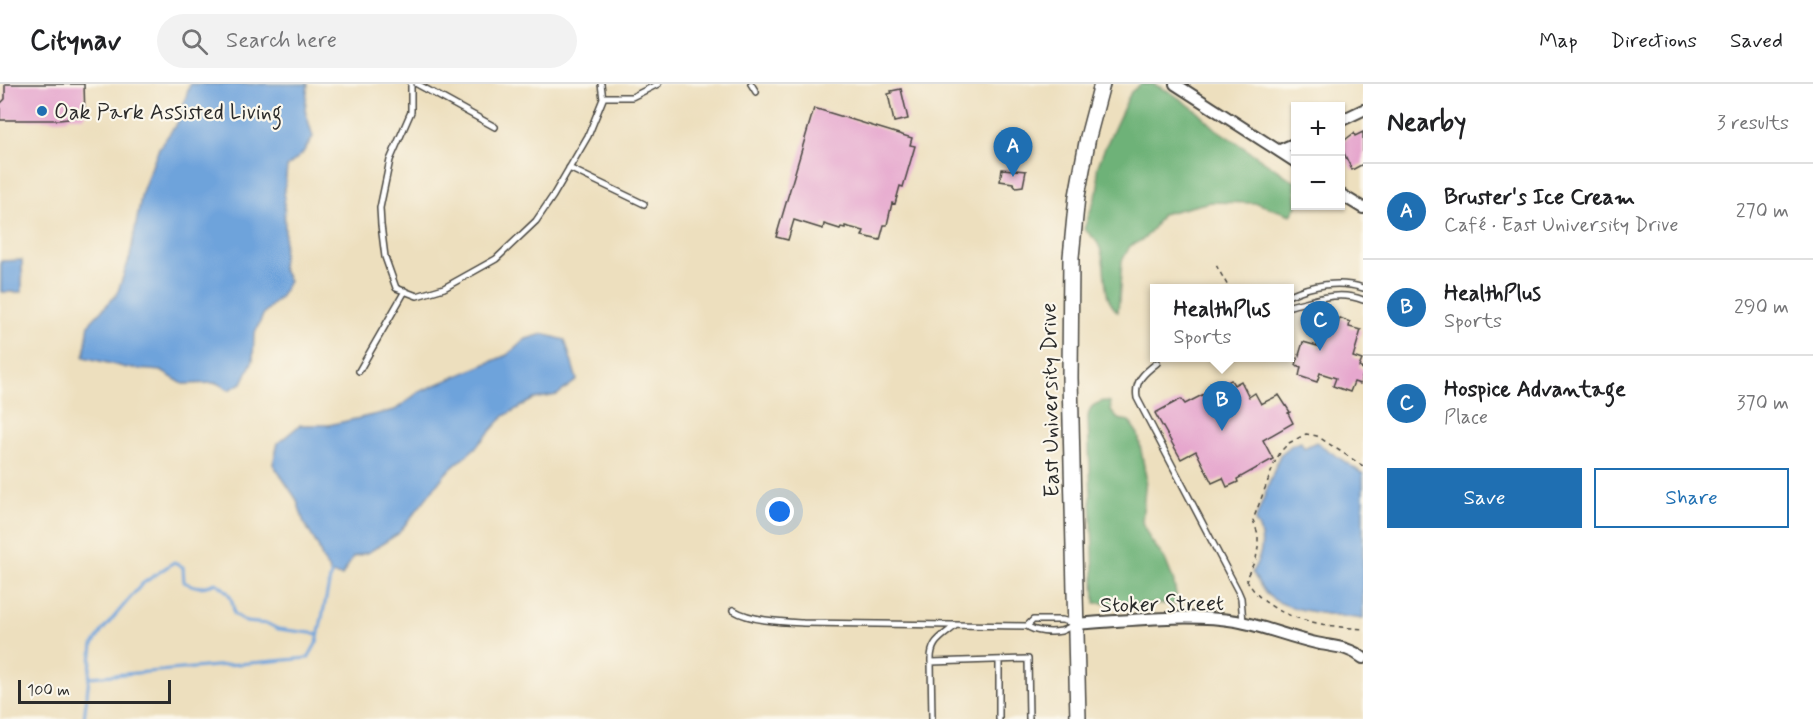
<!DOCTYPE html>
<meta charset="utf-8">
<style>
body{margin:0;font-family:Mynerve,sans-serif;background:#f2f2f2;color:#202124}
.controls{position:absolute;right:18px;top:18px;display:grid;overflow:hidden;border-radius:0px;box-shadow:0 2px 4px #0004}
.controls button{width:54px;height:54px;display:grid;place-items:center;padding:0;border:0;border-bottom:2px solid #e0e0e0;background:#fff;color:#202124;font:30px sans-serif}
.scale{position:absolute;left:18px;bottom:15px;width:153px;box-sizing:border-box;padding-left:6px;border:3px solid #2b2b2b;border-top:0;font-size:16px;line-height:21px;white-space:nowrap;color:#2b2b2b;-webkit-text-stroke:4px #fbf7ec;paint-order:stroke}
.you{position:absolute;left:780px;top:428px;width:21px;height:21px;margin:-15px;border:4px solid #fff;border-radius:50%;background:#1a73e8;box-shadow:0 0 0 9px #1a73e833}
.badge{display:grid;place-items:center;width:39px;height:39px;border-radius:50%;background:#1f6fb2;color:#fff;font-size:20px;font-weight:700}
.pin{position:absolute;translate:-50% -50px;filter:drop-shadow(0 2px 3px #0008)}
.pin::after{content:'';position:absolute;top:32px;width:21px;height:18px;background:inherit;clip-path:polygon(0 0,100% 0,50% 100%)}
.popup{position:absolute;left:1150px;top:200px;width:144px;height:78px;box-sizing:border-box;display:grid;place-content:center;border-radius:0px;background:#fff;filter:drop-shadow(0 2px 4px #0005);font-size:20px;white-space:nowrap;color:#757577}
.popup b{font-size:22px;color:#202124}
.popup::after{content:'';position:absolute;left:50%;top:100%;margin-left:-12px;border:12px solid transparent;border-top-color:#fff}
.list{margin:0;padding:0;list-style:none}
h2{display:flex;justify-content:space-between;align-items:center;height:78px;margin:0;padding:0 24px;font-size:26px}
h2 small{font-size:20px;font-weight:400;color:#757577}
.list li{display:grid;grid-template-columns:39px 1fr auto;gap:18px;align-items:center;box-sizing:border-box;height:96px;padding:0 24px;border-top:2px solid #e0e0e0}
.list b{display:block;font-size:22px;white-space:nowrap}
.list p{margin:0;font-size:20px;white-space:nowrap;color:#757577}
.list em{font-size:20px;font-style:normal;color:#757577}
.actions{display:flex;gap:12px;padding:18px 24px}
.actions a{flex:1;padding:14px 0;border:2px solid #1f6fb2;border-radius:0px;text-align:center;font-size:21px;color:#1f6fb2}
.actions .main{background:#1f6fb2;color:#fff}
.icon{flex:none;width:33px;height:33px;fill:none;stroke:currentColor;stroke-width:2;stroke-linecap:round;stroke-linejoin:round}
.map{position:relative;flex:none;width:1363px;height:635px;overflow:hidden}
header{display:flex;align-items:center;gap:36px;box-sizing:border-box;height:84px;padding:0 30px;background:#fff;border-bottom:2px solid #e0e0e0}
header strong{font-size:28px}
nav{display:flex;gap:33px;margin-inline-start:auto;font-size:21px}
.search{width:420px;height:54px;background:#f2f2f2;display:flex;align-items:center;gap:15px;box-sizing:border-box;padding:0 21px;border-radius:33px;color:#757577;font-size:22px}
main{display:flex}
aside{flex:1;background:#fff}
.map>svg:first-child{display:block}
</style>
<header>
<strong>Citynav</strong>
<div class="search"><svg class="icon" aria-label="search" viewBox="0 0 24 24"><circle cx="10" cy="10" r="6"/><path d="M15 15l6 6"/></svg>Search here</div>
<nav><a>Map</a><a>Directions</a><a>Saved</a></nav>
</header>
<main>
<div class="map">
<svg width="1363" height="635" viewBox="0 0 1363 635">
<rect width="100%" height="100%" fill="#fbf7ec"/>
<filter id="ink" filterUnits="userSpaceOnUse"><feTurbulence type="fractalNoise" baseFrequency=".0167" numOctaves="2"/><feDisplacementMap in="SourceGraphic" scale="12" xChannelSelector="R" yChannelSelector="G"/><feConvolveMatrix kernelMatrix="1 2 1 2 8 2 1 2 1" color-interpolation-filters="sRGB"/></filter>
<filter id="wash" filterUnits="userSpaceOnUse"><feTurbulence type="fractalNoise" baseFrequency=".008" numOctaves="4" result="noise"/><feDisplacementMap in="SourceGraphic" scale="24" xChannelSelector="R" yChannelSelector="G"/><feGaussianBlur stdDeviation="1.35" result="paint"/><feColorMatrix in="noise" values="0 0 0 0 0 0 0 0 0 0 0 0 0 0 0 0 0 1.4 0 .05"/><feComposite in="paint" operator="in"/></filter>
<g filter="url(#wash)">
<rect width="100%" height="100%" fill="#eddfbe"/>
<path fill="#6eb278" stroke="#4c6e52" stroke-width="1.5" d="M1141 0H1153L1170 8 1197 27 1216 45 1295 98 1297 122 1291 131 1256 119 1210 118 1162 130 1154 143 1144 155 1130 162 1122 177 1118 228C1100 214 1108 183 1100 164 1098 157 1090 150 1084 145L1099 103 1097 84 1104 66 1131 8Z
M1104 317 1110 318 1111 327 1118 335 1129 337 1138 350 1146 393 1142 438 1150 455 1165 475 1173 495 1177 515 1176 520 1095 519 1088 334C1089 322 1094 320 1104 317Z"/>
<path fill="#6ea3db" stroke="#4c6783" stroke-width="1.5" d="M190 0H308L305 26 313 53 302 70 287 83 284 110 285 149 282 184 289 197 281 212 264 229 254 251 253 276 242 299 229 306 217 299 183 300 161 287 127 284 84 273 89 240 117 210 130 173 142 108 159 64 178 38Z
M22 176V208H1V177Z
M543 250 565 256 577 296 557 311 534 315 504 332 475 364 446 389 398 450 369 468 353 473 342 492 331 490 322 474 318 462 304 439 297 416 273 380 278 359 300 341H329L395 326 419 308 507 271 526 255Z
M1301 358 1304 364 1316 358 1363 390V535C1339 531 1280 528 1265 508 1260 503 1257 495 1252 488 1262 472 1266 454 1255 437L1280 371 1292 361Z"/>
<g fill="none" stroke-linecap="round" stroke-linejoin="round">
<path stroke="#6ea3db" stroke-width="3" d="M90 593 308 574 317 558 331 490
M84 635 93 561 102 547 142 500 174 478 183 483 184 498C196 504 204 504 216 499 229 507 233 514 234 530L246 538 268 540 278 545 319 550"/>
</g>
<g id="blocks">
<path fill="#e6a7ce" d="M5 0H84L85 33H68V35L59 36H0V20L5 15Z
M901 5 908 35 894 38 888 10 892 9 891 7Z
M814 24 912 54 910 61 915 62 903 103 900 102 895 120 892 119 887 141H884L880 156 862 152 864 147 845 142V144L841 143 840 145 824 140 823 145 794 136 788 156 776 153Z
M1363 48V80L1352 86 1341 63V59L1354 49 1355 52Z
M1002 85 1026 87 1023 102 1016 103 1013 99 1000 97Z
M1340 234 1350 238 1349 243 1361 246 1353 273 1362 276 1359 283 1363 285V290L1360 300 1354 298 1350 308 1333 302 1336 294 1320 289 1317 298 1299 292 1301 283 1296 281 1303 258 1321 263 1329 236 1338 239Z
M1231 296 1234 301 1241 297 1249 313 1255 309 1261 320 1279 311 1290 328 1288 329 1293 339 1263 356 1273 375 1237 395 1238 398 1227 403 1223 394 1212 399 1196 367 1181 375 1155 329 1181 315 1185 320Z"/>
</g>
</g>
<g filter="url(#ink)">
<use href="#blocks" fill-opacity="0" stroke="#484641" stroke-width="1.5"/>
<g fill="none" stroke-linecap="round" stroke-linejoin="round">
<defs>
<path id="lane" d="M411 0V28L390 76 380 124 381 141 385 173 396 204 417 212 444 204 496 175 536 137 553 112 588 52 603 15 601 0
M417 0 495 43
M751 0 756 8
M603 13H632L658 0
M569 84 644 120
M1290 211C1312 201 1339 196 1363 204
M1290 222C1315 216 1338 206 1363 216
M1157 279C1144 289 1134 297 1137 314L1238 507 1241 514 1243 538
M359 287 405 207
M733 526C751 537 782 538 803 539L1027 542C1035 548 1051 549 1061 547 1065 546 1071 542 1075 540
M1027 542 1033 536H1062L1073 539
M999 576V635
M931 578C930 557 941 554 955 542
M932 635 931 578 1028 575 1029 635"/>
<path id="street" d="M1175 0 1296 78
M1340 37 1363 26
M1280 66 1296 59
M1340 110 1363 124
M1075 540C1125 537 1187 529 1236 537 1263 542 1289 553 1316 559 1333 563 1348 562 1363 574"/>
<path id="primary" d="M1078 635 1070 294 1071 173 1077 112 1088 53 1102 0"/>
</defs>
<use href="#lane" stroke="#484641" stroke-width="8"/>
<use href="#street" stroke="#484641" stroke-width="14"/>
<use href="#primary" stroke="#484641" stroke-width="18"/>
<path stroke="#484641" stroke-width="1.5" stroke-dasharray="4.5 4.5" stroke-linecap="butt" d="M1216 181 1229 204
M1265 274 1269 280
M1363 382 1317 352 1306 350 1289 359 1281 367 1275 378 1253 436 1258 450V463L1256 475 1246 494C1265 535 1323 542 1363 545"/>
<use href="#lane" stroke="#fff" stroke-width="5"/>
<use href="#street" stroke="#fff" stroke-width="10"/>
<use href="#primary" stroke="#fff" stroke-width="15"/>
</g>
</g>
<circle fill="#1f6fb2" stroke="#fbf7ec" stroke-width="2" cx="42" cy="27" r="6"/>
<g text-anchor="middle" stroke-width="4.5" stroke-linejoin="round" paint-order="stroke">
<g font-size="22" fill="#2b2b2b" stroke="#fbf7ec" text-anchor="start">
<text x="54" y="35">Oak Park Assisted Living</text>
</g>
<g font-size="22" fill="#2b2b2b" stroke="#fbf7ec">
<text transform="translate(1049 316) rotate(-91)" y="8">East University Drive</text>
<text transform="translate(1162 519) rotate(-1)" y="8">Stoker Street</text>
</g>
</g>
</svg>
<div class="controls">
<button>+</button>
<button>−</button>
</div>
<div class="scale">100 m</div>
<div class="you"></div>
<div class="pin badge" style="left:1013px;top:93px">A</div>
<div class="pin badge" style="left:1222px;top:347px">B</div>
<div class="popup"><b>HealthPlus</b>Sports</div>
<div class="pin badge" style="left:1320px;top:267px">C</div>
</div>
<aside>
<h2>Nearby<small>3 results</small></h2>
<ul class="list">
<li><span class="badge">A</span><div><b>Bruster's Ice Cream</b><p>Café · East University Drive</p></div><em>270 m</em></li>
<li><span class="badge">B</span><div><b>HealthPlus</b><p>Sports</p></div><em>290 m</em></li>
<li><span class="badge">C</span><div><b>Hospice Advantage</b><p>Place</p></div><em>370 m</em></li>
</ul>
<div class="actions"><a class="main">Save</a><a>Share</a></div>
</aside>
</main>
